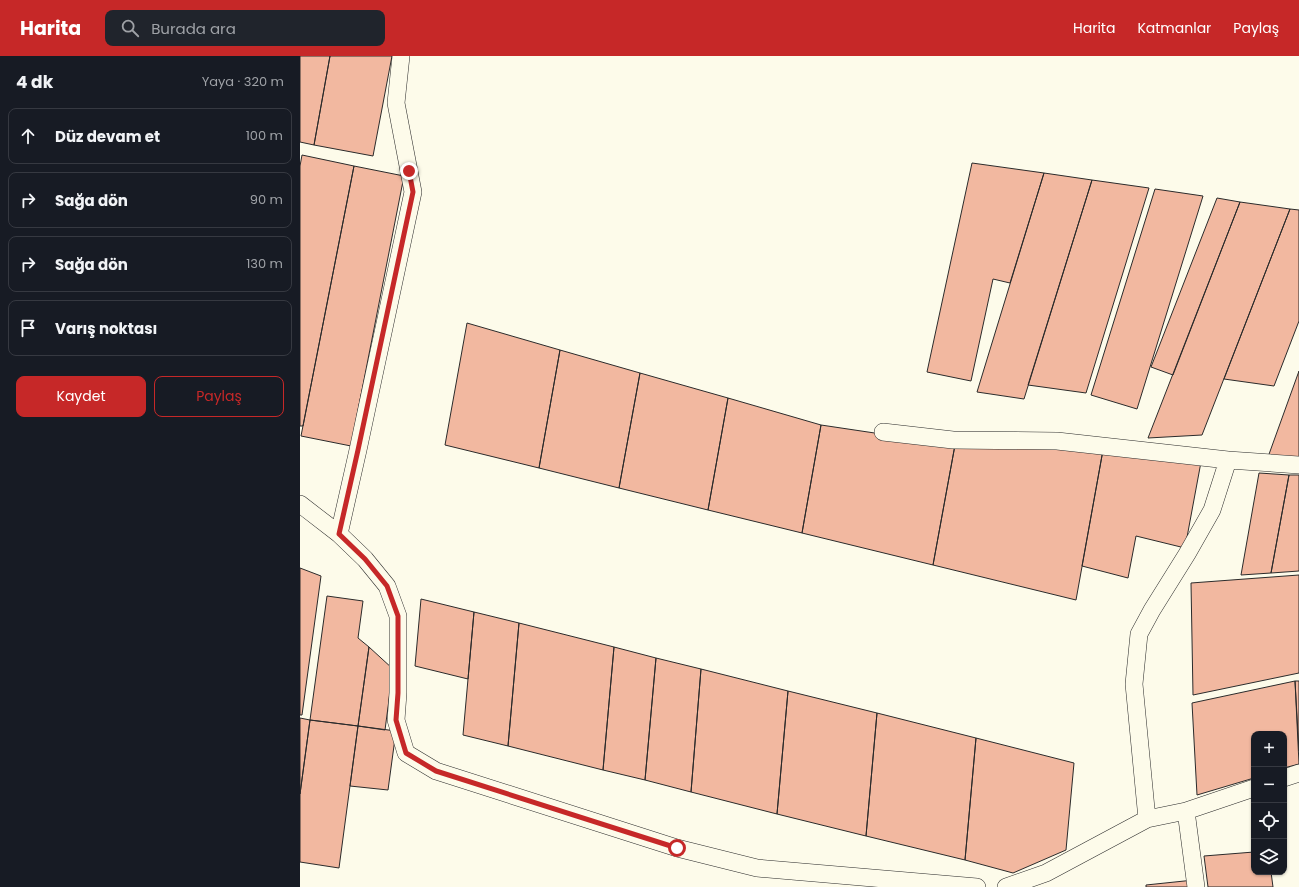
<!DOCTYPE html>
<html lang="tr">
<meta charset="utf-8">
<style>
body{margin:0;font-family:Poppins,sans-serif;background:#20242c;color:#f1f3f6}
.controls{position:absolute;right:12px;bottom:12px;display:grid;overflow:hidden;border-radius:8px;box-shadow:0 1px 3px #0004}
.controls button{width:36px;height:36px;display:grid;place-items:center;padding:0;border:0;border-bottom:1px solid #363941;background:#171b24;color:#f1f3f6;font:20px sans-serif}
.stop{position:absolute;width:12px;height:12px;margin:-9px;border:3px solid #c62828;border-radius:50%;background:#fff}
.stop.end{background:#c62828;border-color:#fff;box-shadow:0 1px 4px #0008}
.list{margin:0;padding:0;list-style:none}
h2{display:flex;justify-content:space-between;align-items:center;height:52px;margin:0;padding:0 16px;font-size:17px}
h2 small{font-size:13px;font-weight:400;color:#9ea1a6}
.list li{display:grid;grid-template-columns:26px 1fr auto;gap:12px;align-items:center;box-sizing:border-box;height:56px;margin:0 8px 8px;padding:0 8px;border:1px solid #363941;border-radius:8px}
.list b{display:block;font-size:15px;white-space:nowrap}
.list em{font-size:13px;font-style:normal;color:#9ea1a6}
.actions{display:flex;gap:8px;padding:12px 16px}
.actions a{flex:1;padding:9px 0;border:1px solid #c62828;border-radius:8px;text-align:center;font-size:14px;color:#c62828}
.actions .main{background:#c62828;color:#fff}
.icon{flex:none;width:22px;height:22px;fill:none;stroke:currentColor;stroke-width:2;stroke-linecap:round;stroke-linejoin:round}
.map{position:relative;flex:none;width:999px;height:831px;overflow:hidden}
header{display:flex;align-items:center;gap:24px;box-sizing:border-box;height:56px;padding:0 20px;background:#c62828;color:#fff}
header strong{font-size:19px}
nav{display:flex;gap:22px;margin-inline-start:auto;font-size:14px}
.search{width:280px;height:36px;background:#20242c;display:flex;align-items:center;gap:10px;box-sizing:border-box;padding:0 14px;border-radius:8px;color:#9ea1a6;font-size:15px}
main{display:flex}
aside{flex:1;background:#171b24}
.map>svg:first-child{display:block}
</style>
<header>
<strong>Harita</strong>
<div class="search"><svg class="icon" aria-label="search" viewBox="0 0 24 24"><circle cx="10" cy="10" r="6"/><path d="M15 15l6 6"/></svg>Burada ara</div>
<nav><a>Harita</a><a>Katmanlar</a><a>Paylaş</a></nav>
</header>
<main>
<aside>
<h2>4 dk<small>Yaya · 320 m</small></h2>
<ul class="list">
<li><svg class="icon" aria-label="ahead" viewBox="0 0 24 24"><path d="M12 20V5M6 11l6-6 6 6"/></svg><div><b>Düz devam et</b></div><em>100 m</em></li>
<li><svg class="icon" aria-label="right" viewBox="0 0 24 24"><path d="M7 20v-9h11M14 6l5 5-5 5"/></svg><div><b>Sağa dön</b></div><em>90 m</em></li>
<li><svg class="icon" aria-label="right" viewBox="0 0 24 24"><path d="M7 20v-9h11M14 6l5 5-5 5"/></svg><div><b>Sağa dön</b></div><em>130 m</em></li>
<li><svg class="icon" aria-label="arrive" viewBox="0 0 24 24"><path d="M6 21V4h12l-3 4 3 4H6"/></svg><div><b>Varış noktası</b></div></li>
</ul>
<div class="actions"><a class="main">Kaydet</a><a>Paylaş</a></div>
</aside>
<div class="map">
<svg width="999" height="831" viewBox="0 0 999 831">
<rect width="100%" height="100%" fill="#fdfbea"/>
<path fill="#f2b8a0" stroke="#2b2b2b" d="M0 0H30L14 89 0 86Z
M30 0H92L73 100 14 89Z
M2 99 54 110 3 370H0V110Z
M672 107 744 117 710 227 693 223 671 325 627 316Z
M54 110 104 120 51 390 1 380Z
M744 117 792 124 724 343 677 336Z
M792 124 849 132 786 337 728 329Z
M855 133 903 140 837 353 791 339Z
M917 142 940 146 873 319 851 311Z
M940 146 990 153 902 379 848 382Z
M990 153 999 154V265L974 330 924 323Z
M167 267 260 294 239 412 145 389Z
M260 294 340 317 319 432 239 412Z
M999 315V403L968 401Z
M340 317 428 342 408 454 319 432Z
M428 342 521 369 502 477 408 454Z
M521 369 655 389 633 509 502 477Z
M655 389 803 394 776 544 633 509Z
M803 394 901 406 885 492 836 480 828 522 782 510Z
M959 417 989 419 971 517 941 519Z
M989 419H999V515L971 517Z
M0 512 21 520 2 659H0Z
M999 519V617L893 639 891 527Z
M27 540 63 545 58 582 69 591 58 670 10 664Z
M121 543 174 556 168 623 115 610Z
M174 556 219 567 208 690 163 679Z
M219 567 314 591 303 714 208 690Z
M69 591 93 613 85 674 58 670Z
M314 591 356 602 345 724 303 714Z
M356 602 401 613 391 736 345 724Z
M401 613 488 635 477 758 391 736Z
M995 625H999V695Z
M995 625 999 708 984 712V678H954V722L897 739 892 647Z
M488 635 577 657 566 780 477 758Z
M577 657 676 682 665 804 566 780Z
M0 662 10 664 0 738Z
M10 664 58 670 39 812 0 806V738Z
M58 670 96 675 88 734 50 730Z
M676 682 774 707 766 794 713 817 665 804Z
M954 796V816H971L973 831H908L904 800Z
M894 824V831H846V829Z"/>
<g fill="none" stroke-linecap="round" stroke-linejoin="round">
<defs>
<path id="street" d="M583 376 653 384 757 385 928 404
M0 448 39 478 65 503 87 530 98 560V637L96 664 106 697 136 715 377 792 457 812 677 831
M39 478 58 394 113 136 96 47 101 0
M984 722 999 717
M886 755 896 831
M847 763 834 628 839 578 852 554 887 498 912 454 928 404 999 409
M706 831 746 817 847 763 886 755 954 732"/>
</defs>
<use href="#street" stroke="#2b2b2b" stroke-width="18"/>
<use href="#street" stroke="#fdfbea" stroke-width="17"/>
</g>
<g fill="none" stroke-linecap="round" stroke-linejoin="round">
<path stroke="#c62828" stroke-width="5" d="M109 115 113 136 58 394 39 478 65 503 87 530 98 560V637L96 664 106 697 136 715 377 792"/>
</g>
</svg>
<div class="controls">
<button>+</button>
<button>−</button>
<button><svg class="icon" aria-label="locate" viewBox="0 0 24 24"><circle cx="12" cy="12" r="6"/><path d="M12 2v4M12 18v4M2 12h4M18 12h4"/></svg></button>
<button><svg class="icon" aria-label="layers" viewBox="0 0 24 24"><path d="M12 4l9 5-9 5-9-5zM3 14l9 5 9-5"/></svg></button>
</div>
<div class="stop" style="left:377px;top:792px"></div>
<div class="stop end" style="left:109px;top:115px"></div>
</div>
</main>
